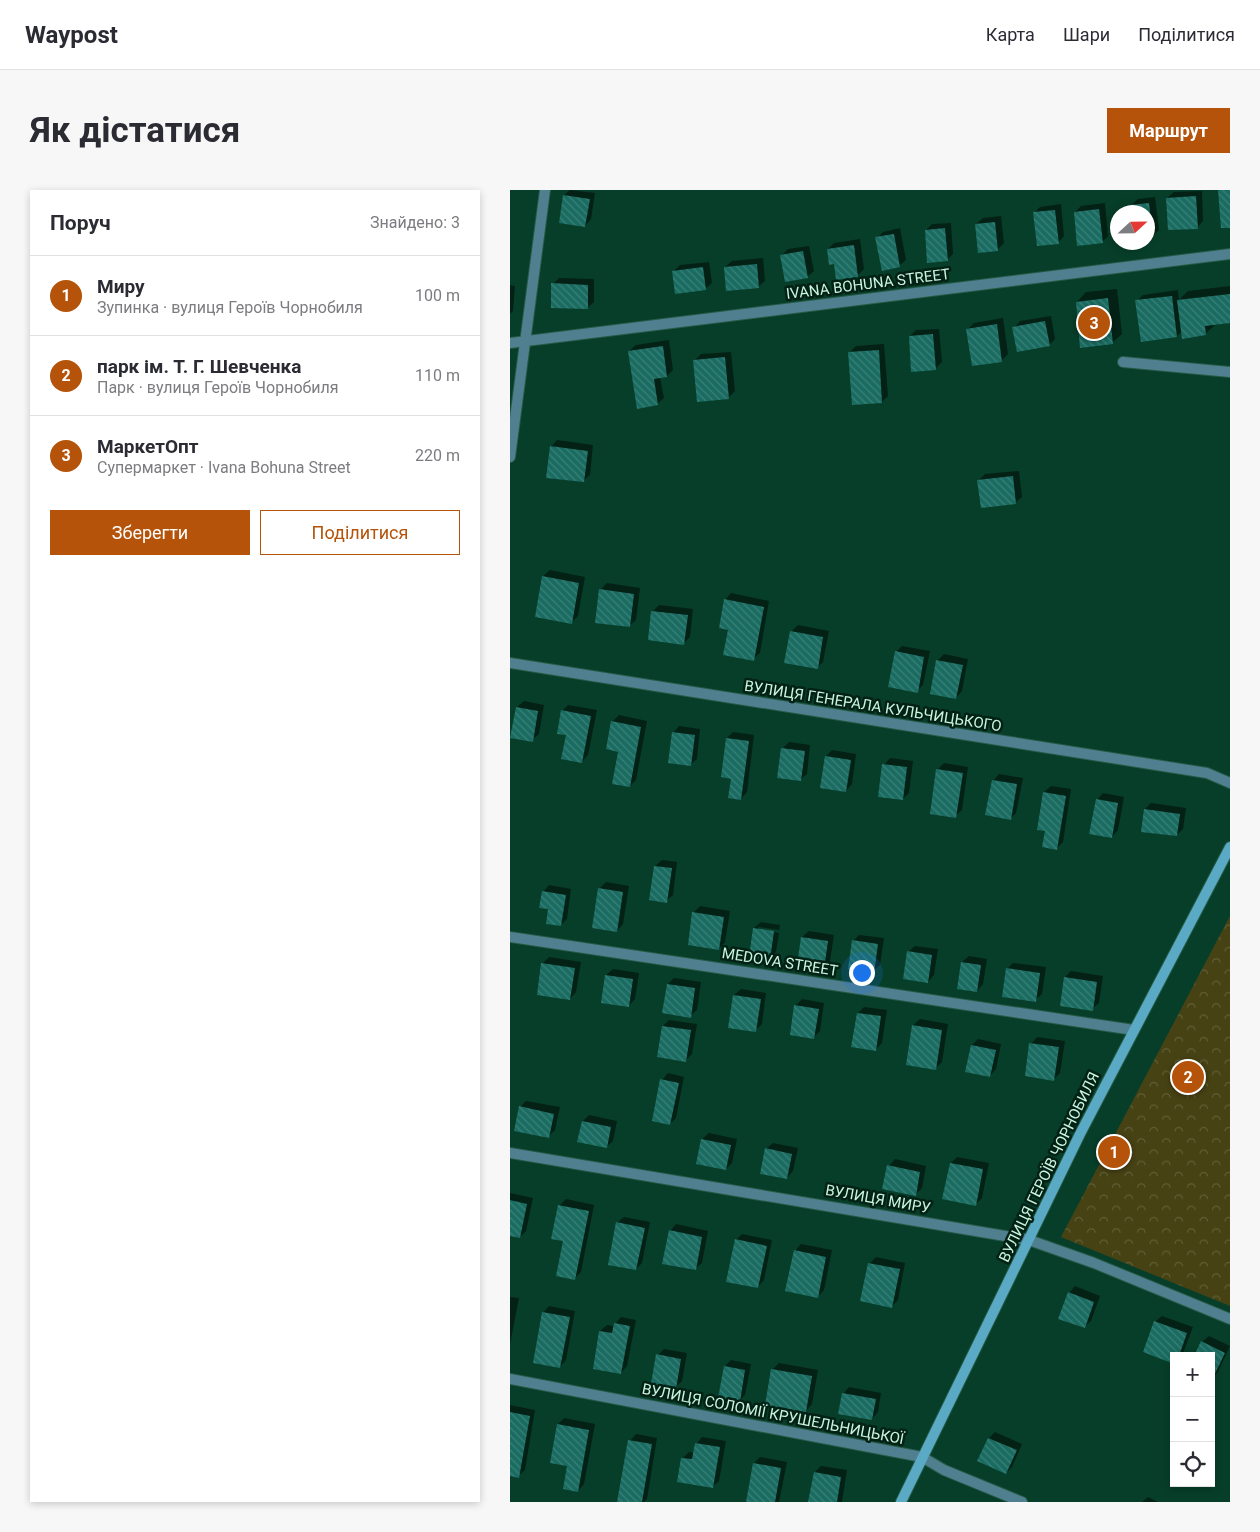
<!DOCTYPE html>
<html lang="uk">
<meta charset="utf-8">
<style>
body{margin:0;font-family:Roboto,sans-serif;background:#f7f7f7;color:#2b2b33}
.controls{position:absolute;right:15px;bottom:15px;display:grid;overflow:hidden;border-radius:0px;box-shadow:0 2px 8px #0003}
.controls button{width:45px;height:45px;display:grid;place-items:center;padding:0;border:0;border-bottom:1px solid #e1e1e2;background:#fff;color:#2b2b33;font:25px sans-serif}
.compass{position:absolute;left:600px;top:15px;width:45px;height:45px;border-radius:50%;background:#fff;box-shadow:0 2px 8px #0003;rotate:68deg}
.you{position:absolute;left:351px;top:782px;width:18px;height:18px;margin:-12px;border:4px solid #fff;border-radius:50%;background:#1a73e8;box-shadow:0 0 0 8px #1a73e833}
.badge{display:grid;place-items:center;width:32px;height:32px;border-radius:50%;background:#b45309;color:#fff;font-size:16px;font-weight:700}
.pin{position:absolute;translate:-50% -50%;border:2px solid #fff;box-shadow:0 1px 5px #0006}
.list{margin:0;padding:0;list-style:none}
h2{display:flex;justify-content:space-between;align-items:center;height:65px;margin:0;padding:0 20px;font-size:21px}
h2 small{font-size:16px;font-weight:400;color:#7c7c81}
.list li{display:grid;grid-template-columns:32px 1fr auto;gap:15px;align-items:center;box-sizing:border-box;height:80px;padding:0 20px;border-top:1px solid #e1e1e2}
.list b{display:block;font-size:19px;white-space:nowrap}
.list p{margin:0;font-size:16px;white-space:nowrap;color:#7c7c81}
.list em{font-size:16px;font-style:normal;color:#7c7c81}
.actions{display:flex;gap:10px;padding:15px 20px}
.actions a{flex:1;padding:11px 0;border:1px solid #b45309;border-radius:0px;text-align:center;font-size:18px;color:#b45309}
.actions .main{background:#b45309;color:#fff}
.icon{flex:none;width:28px;height:28px;fill:none;stroke:currentColor;stroke-width:2;stroke-linecap:round;stroke-linejoin:round}
.map{position:relative;flex:none;width:720px;height:1312px;overflow:hidden;border-radius:0px}
header{display:flex;align-items:center;gap:30px;box-sizing:border-box;height:70px;padding:0 25px;background:#fff;border-bottom:1px solid #e1e1e2}
header strong{font-size:24px}
nav{display:flex;gap:28px;margin-inline-start:auto;font-size:18px}
.intro{display:flex;align-items:center;justify-content:space-between;box-sizing:border-box;height:120px;padding:0 30px}
h1{margin:0;font-size:35px}
.button{padding:12px 22px;border-radius:0px;background:#b45309;color:#fff;font-size:18px;font-weight:700}
main{display:flex;gap:30px;padding:0 30px}
aside{flex:1;background:#fff;border-radius:0px;box-shadow:0 2px 8px #0003}
.map>svg:first-child{display:block}
</style>
<header>
<strong>Waypost</strong>
<nav><a>Карта</a><a>Шари</a><a>Поділитися</a></nav>
</header>
<div class="intro"><h1>Як дістатися</h1><a class="button">Маршрут</a></div>
<main>
<aside>
<h2>Поруч<small>Знайдено: 3</small></h2>
<ul class="list">
<li><span class="badge">1</span><div><b>Миру</b><p>Зупинка · вулиця Героїв Чорнобиля</p></div><em>100 m</em></li>
<li><span class="badge">2</span><div><b>парк ім. Т. Г. Шевченка</b><p>Парк · вулиця Героїв Чорнобиля</p></div><em>110 m</em></li>
<li><span class="badge">3</span><div><b>МаркетОпт</b><p>Супермаркет · Ivana Bohuna Street</p></div><em>220 m</em></li>
</ul>
<div class="actions"><a class="main">Зберегти</a><a>Поділитися</a></div>
</aside>
<div class="map">
<svg width="720" height="1312" viewBox="0 0 720 1312">
<defs>
<pattern id="park-crowns" width="20" height="18" patternUnits="userSpaceOnUse" patternTransform="scale(1.25)"><rect width="20" height="18" fill="#474214"/><path d="M2 6a3 3 0 1 1 6 0M12 15a3 3 0 1 1 6 0" fill="none" stroke="#605e36"/></pattern>
<pattern id="building-back-hatch" width="6" height="6" patternUnits="userSpaceOnUse" patternTransform="scale(1.25)"><rect width="6" height="6" fill="#1a6b61"/><path d="M-1 5l2 2M0 0l6 6M5-1l2 2" fill="none" stroke="#3a8177"/></pattern>
</defs>
<rect width="100%" height="100%" fill="#073e29"/>
<path fill="url(#park-crowns)" d="M720 726V1116L551 1047Z"/>
<path fill="#0007" d="M60 0 85 3 81 29 75 36 54 5Z
M692 1 693 31 687 38 657 8 664 2Z
M645 7 649 40 642 46H638V22H622L621 15 628 9Z
M595 13 598 46 592 52 565 22 571 16Z
M551 14 554 46 548 53 524 23 530 17Z
M491 26 494 53 487 60 466 34 473 28Z
M441 33 443 64 437 70 416 40 422 34Z
M390 38 396 70 389 76 367 48 373 42Z
M350 49 354 79 347 86 325 72 318 59 324 53Z
M299 56 304 81 297 87 271 66 278 59Z
M253 68 255 91 248 97 215 77 222 71Z
M199 72 202 93 195 99 163 82 170 75Z
M49 88 84 89V112L77 118 43 94Z
M0 95 5 96 3 121 0 124Z
M720 96V132L705 135 695 144 672 141 667 146 627 111 633 105 668 100 669 110 678 101Z
M607 99 612 144 602 153 567 112 576 102Z
M541 126 545 149 539 155 504 138 510 131Z
M493 128 498 164 492 170 458 139 464 133Z
M429 139 432 172 425 179 400 146 406 140Z
M159 150 163 180 157 186 150 187 154 208 147 214 119 161 126 155Z
M374 154 378 206 372 212 340 162 346 156Z
M221 162 225 201 219 207 188 210 184 171 191 164Z
M47 250 83 255 80 285 73 291 41 257Z
M509 281 512 307 505 313 469 290 475 284Z
M40 380 75 387 68 426 61 433 33 386Z
M97 393 130 398 126 430 119 436 90 400Z
M221 403 259 411 250 463 243 469 219 439 215 410Z
M149 415 183 419 180 447 174 453 139 449 143 421Z
M288 435 319 441 313 472 307 478 282 441Z
M392 456 420 461 413 495 407 501 386 462Z
M434 464 458 469 452 501 446 508 427 471Z
M14 511 34 515 29 544 22 550 7 517Z
M58 515 87 520 78 565 72 572 57 544 52 521Z
M109 525 137 531 126 590 120 596 102 532Z
M169 536 190 539 187 569 180 575 163 543Z
M223 542 244 545 237 602 231 609 222 588 217 548Z
M279 552 300 555 297 584 290 590 273 558Z
M322 560 346 564 342 594 336 601 316 566Z
M380 568 403 571 399 603 393 609 374 575Z
M434 573 458 577 452 620 445 626 428 579Z
M489 584 513 588 506 623 500 629 483 591Z
M541 596 561 599 553 652 547 658 536 640 534 602Z
M593 603 614 607 608 640 602 647 587 610Z
M641 613 676 618 673 639 667 645 635 619Z
M152 670 167 672 163 705 156 711 141 709 145 676Z
M96 692 119 696 113 734 107 741 89 699Z
M39 695 61 699 57 729 51 735 39 718 33 702Z
M190 716 220 721 215 752 209 759 183 723Z
M251 732 270 735 269 740 248 737V739L269 743 266 762 260 768 240 766 244 738Z
M299 741 324 745 320 771 313 777 292 747Z
M349 745 374 748 370 775 363 781 343 751Z
M405 756 428 759 424 785 418 792 398 762Z
M459 766 477 769 473 794 467 801 452 772Z
M39 767 71 772 66 802 60 809 33 773Z
M503 773 536 777 532 804 525 810 497 779Z
M103 779 129 783 125 809 119 816 96 785Z
M561 781 593 786 589 813 582 819 551 815 555 787Z
M164 788 191 792 187 820 180 826 154 822 158 794Z
M231 799 256 803 252 834 245 841 220 837 224 805Z
M292 809 314 813 310 841 304 847 286 815Z
M354 817 377 820 372 853 365 860 348 823Z
M410 829 438 834 432 872 425 879 403 835Z
M159 830 187 834 182 864 176 870 153 836Z
M527 847 555 851 550 883 544 889 521 854Z
M468 849 491 854 486 879 480 886 462 855Z
M158 883 174 887 166 928 160 934 152 890Z
M16 911 50 917 45 940 39 946 10 917Z
M79 925 107 931 103 951 96 957 73 931Z
M199 943 227 949 222 973 216 979 192 949Z
M263 953 288 958 283 981 277 988 256 959Z
M447 967 479 973 472 1008 466 1014 441 973Z
M385 969 416 976 412 998 405 1005 379 976Z
M0 1003 23 1008 16 1041 10 1047 0 1045Z
M56 1009 84 1015 71 1082 65 1088 54 1050 50 1015Z
M114 1027 140 1032 132 1073 126 1079 107 1033Z
M166 1034 198 1041 192 1073 185 1079 160 1041Z
M232 1044 262 1050 254 1090 248 1097 226 1050Z
M291 1054 322 1060 314 1100 307 1107 285 1061Z
M366 1067 395 1073 388 1110 382 1116 359 1074Z
M565 1096 590 1106 581 1131 574 1137 559 1103Z
M0 1107 9 1108 0 1154Z
M39 1116 65 1121 56 1170 50 1177 33 1123Z
M652 1126 683 1137 672 1166H664L645 1132Z
M111 1127 126 1130 117 1176 111 1183 90 1141 97 1135 105 1136V1134Z
M699 1146 720 1156 708 1182 702 1188 701 1166 692 1152Z
M154 1159 177 1163 172 1191 166 1197 148 1165Z
M221 1170 241 1174 235 1205 229 1211 215 1176Z
M269 1173 308 1180 302 1214 296 1221 263 1179Z
M339 1197 371 1203 368 1222 362 1229 333 1204Z
M0 1215 25 1220 15 1280 8 1286 0 1285Z
M54 1228 85 1234 74 1294 68 1301 59 1275 48 1234Z
M485 1242 512 1254 502 1277 496 1283 479 1248Z
M126 1244 147 1248 137 1309 134 1312H113L120 1251Z
M192 1247 216 1251 209 1291 202 1297 173 1268 179 1262 184 1263 186 1254Z
M250 1267 277 1272 269 1312H237L244 1273Z
M311 1276 337 1280 332 1312H305V1282Z
M638 1307 648 1312H632Z"/>
<path fill="url(#building-back-hatch)" d="M708 0H720V38H711Z
M53 5 80 9 75 37 49 33Z
M686 6 688 39 658 40 656 8Z
M639 13 643 47 638 48V22H621L620 15Z
M589 19 593 53 567 56 564 22Z
M545 20 549 54 527 56 523 22Z
M485 32 488 61 468 63 465 34Z
M435 38 438 71 417 73 415 40Z
M384 44 390 77 372 81 365 47Z
M344 55 348 87 326 90 324 74 319 75 317 59Z
M293 61 298 88 275 92 270 65Z
M247 74 249 98 216 101 214 77Z
M193 77 196 100 165 104 162 81Z
M41 93 78 95V119L41 118Z
M720 104V133L695 136 696 145 672 149 667 110Z
M662 106 667 147 631 152 625 110Z
M598 108 603 154 570 158 566 112Z
M535 131 540 156 507 162 502 137Z
M487 134 492 172 462 176 456 139Z
M423 144 426 180 401 182 399 146Z
M153 156 157 187 144 189 148 215 127 219 118 161Z
M369 160 372 213 342 215 338 162Z
M215 167 219 209 187 212 183 170Z
M40 256 78 261 74 292 36 288Z
M503 286 506 314 471 318 467 290Z
M32 386 69 393 62 434 25 427Z
M89 399 124 404 120 437 85 433Z
M214 409 254 417 244 471 213 465 218 440 209 438Z
M141 421 178 425 174 455 138 450Z
M280 441 313 447 308 479 274 473Z
M385 461 414 467 408 503 378 497Z
M426 470 453 475 446 509 420 504Z
M6 517 28 521 23 552 0 548Z
M51 520 81 526 72 573 51 569 56 545 47 544Z
M101 531 131 537 120 597 102 594 108 562 96 559Z
M162 542 185 545 181 576 158 573Z
M216 548 239 551 231 610 218 608 221 589 211 587Z
M271 558 295 561 291 591 267 588Z
M315 566 341 570 336 602 310 598Z
M372 574 397 577 393 610 368 607Z
M426 579 453 583 446 628 420 624Z
M482 590 507 594 501 630 475 625Z
M533 602 556 606 547 660 532 657 535 641 527 640Z
M586 609 608 613 602 648 579 644Z
M634 619 670 624 667 646 631 642Z
M144 676 162 678 157 713 139 710Z
M88 698 113 702 107 742 82 738Z
M32 701 56 705 51 736 36 734 38 719 29 718Z
M182 722 214 727 209 760 178 755Z
M243 738 264 741 260 770 239 767Z
M291 747 318 751 314 779 287 775Z
M342 750 368 754 364 783 338 779Z
M397 761 422 765 418 793 393 789Z
M451 772 471 775 467 802 447 799Z
M31 773 65 778 60 810 27 805Z
M496 778 530 783 526 812 492 807Z
M95 785 123 789 119 817 91 813Z
M554 787 587 792 583 821 550 816Z
M157 794 185 798 181 828 152 823Z
M223 805 251 809 246 842 218 838Z
M284 815 309 819 304 849 280 845Z
M347 823 371 826 366 861 341 857Z
M402 835 432 840 426 880 396 875Z
M152 836 181 840 176 872 147 867Z
M519 853 549 857 544 891 515 886Z
M461 855 486 860 480 887 455 882Z
M150 889 169 893 160 935 142 931Z
M9 916 44 924 39 948 4 941Z
M72 931 101 937 97 958 67 952Z
M191 949 221 955 216 980 186 974Z
M255 958 282 964 277 989 250 984Z
M440 973 473 979 466 1016 432 1009Z
M377 975 410 982 406 1006 372 999Z
M0 1010 17 1014 10 1048 0 1046Z
M48 1015 79 1021 65 1090 46 1086 53 1051 41 1049Z
M106 1032 135 1038 126 1080 98 1075Z
M159 1040 192 1047 186 1080 152 1074Z
M225 1049 257 1056 248 1098 216 1092Z
M284 1060 316 1067 308 1108 275 1101Z
M358 1073 390 1079 382 1118 350 1111Z
M558 1102 584 1112 575 1138 548 1129Z
M32 1122 60 1127 50 1178 23 1173Z
M644 1131 677 1143 669 1166H664V1174L633 1162Z
M104 1133 120 1136 111 1184 83 1179 89 1141 102 1143Z
M691 1151 715 1163 701 1192V1166H684Z
M146 1164 171 1169 166 1199 141 1194Z
M214 1176 235 1180 230 1212 208 1208Z
M261 1179 302 1186 296 1222 255 1215Z
M332 1203 366 1209 362 1230 328 1224Z
M0 1222 20 1226 9 1288 0 1286Z
M47 1234 79 1240 68 1302 53 1299 57 1276 40 1273Z
M478 1248 507 1260 496 1284 467 1271Z
M118 1250 142 1254 132 1312H107Z
M185 1253 210 1257 203 1298 167 1292 171 1268 182 1269Z
M243 1273 271 1278 265 1312H236Z
M304 1282 331 1287 327 1312H298Z"/>
<g fill="none" stroke-linecap="round" stroke-linejoin="round">
<defs>
<path id="lane" d="M613 172 720 182"/>
<path id="street" d="M0 153 720 64
M0 267 35 0
M0 473 697 583 720 593
M0 747 624 840
M0 963 519 1050 584 1073 720 1129
M0 1189 412 1267 434 1280 512 1312"/>
<path id="secondary" d="M391 1312 570 944 720 657"/>
</defs>
<use href="#lane" stroke="#265b46" stroke-width="12"/>
<use href="#street" stroke="#265b46" stroke-width="12"/>
<use href="#secondary" stroke="#265b46" stroke-width="12"/>
<use href="#lane" stroke="#507f90" stroke-width="10"/>
<use href="#street" stroke="#507f90" stroke-width="10"/>
<use href="#secondary" stroke="#5baac5" stroke-width="10"/>
</g>
<g text-anchor="middle" stroke-width="5" stroke-linejoin="round" paint-order="stroke">
<g font-size="15" fill="#c9f5de" stroke="#032115">
<text transform="translate(358 94) rotate(-7)" y="5">IVANA BOHUNA STREET</text>
<text transform="translate(363 516) rotate(9)" y="5">ВУЛИЦЯ ГЕНЕРАЛА КУЛЬЧИЦЬКОГО</text>
<text transform="translate(270 772) rotate(9)" y="5">MEDOVA STREET</text>
<text transform="translate(539 977) rotate(-64)" y="5">ВУЛИЦЯ ГЕРОЇВ ЧОРНОБИЛЯ</text>
<text transform="translate(368 1009) rotate(10)" y="5">ВУЛИЦЯ МИРУ</text>
<text transform="translate(263 1224) rotate(11)" y="5">ВУЛИЦЯ СОЛОМІЇ КРУШЕЛЬНИЦЬКОЇ</text>
</g>
</g>
</svg>
<div class="controls">
<button>+</button>
<button>−</button>
<button><svg class="icon" aria-label="locate" viewBox="0 0 24 24"><circle cx="12" cy="12" r="6"/><path d="M12 2v4M12 18v4M2 12h4M18 12h4"/></svg></button>
</div>
<svg class="compass" viewBox="-18 -18 36 36"><path d="M0-13l5 13h-10z" fill="#e53935"/><path d="M0 13l5-13h-10z" fill="#7c7c81"/></svg>
<div class="you"></div>
<div class="pin badge" style="left:604px;top:962px">1</div>
<div class="pin badge" style="left:678px;top:887px">2</div>
<div class="pin badge" style="left:584px;top:133px">3</div>
</div>
</main>
